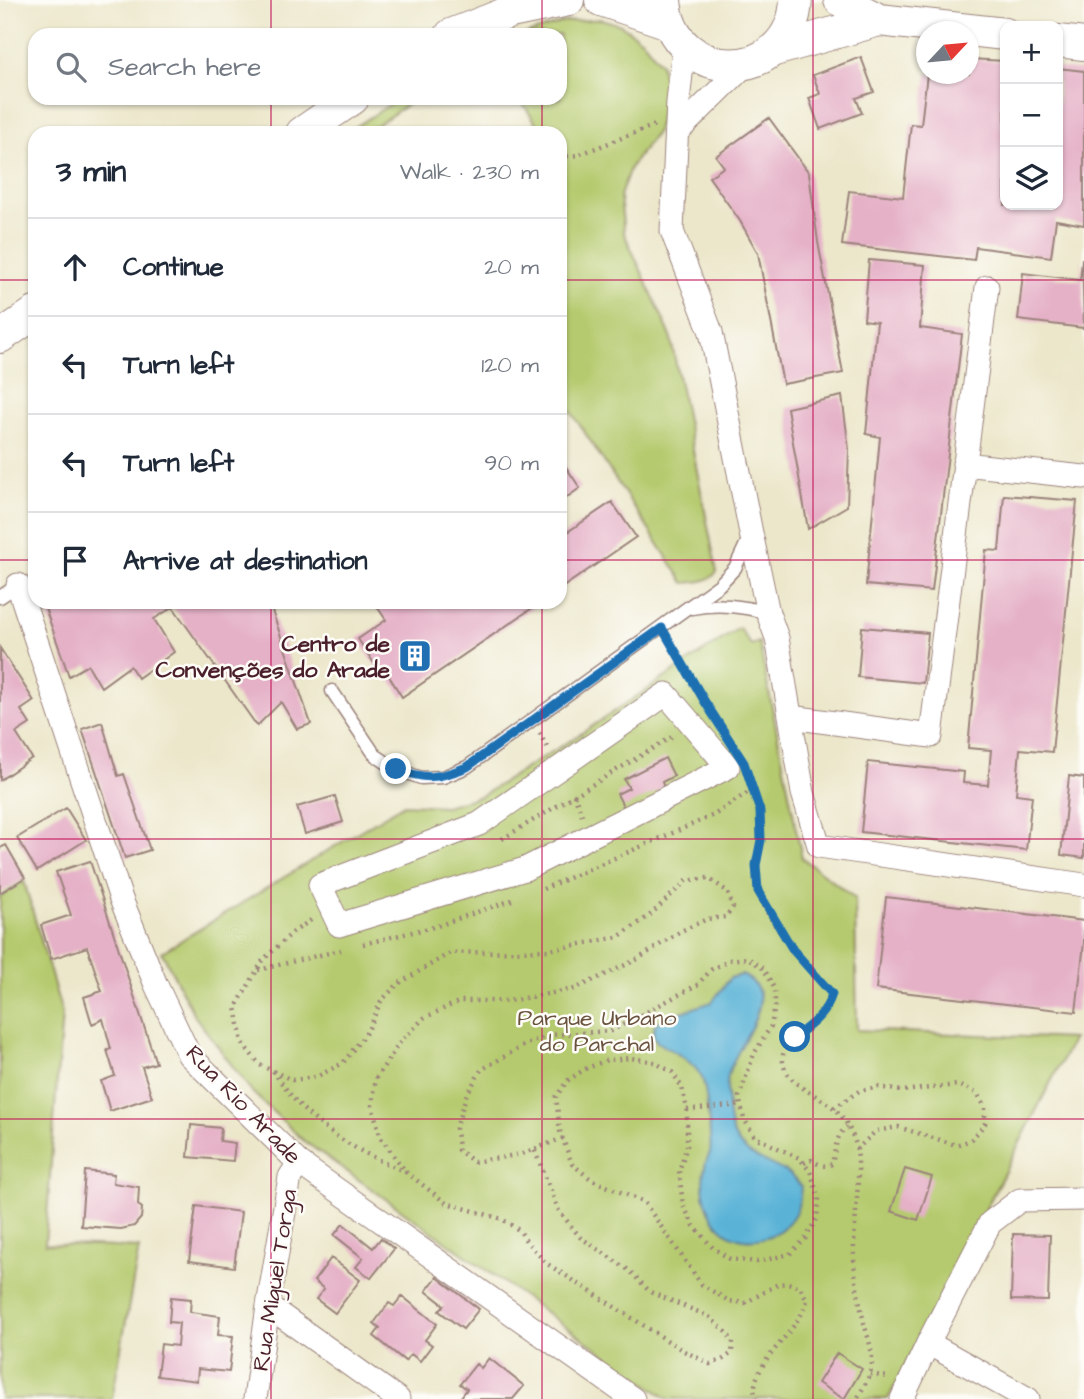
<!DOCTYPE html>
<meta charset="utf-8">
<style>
body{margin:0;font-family:"Architects Daughter",sans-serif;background:#f6f6f7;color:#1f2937}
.controls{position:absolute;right:21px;top:21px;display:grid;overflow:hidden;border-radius:14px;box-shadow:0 2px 5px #0004}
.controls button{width:63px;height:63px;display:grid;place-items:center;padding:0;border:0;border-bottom:2px solid #e0e1e3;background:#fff;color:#1f2937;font:35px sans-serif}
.compass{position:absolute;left:916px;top:21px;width:63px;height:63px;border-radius:50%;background:#fff;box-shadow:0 2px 5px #0004;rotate:64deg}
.stop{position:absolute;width:21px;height:21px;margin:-16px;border:5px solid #1f6fb2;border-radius:50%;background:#fff}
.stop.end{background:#1f6fb2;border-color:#fff;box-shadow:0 2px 7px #0008}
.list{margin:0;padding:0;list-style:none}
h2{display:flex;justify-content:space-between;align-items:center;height:91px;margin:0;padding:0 28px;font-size:30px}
h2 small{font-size:23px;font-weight:400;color:#747a83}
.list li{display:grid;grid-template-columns:46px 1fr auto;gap:21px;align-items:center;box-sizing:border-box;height:98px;padding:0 28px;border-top:2px solid #e0e1e3}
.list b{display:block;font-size:26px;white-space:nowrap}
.list em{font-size:23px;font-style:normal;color:#747a83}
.icon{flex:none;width:38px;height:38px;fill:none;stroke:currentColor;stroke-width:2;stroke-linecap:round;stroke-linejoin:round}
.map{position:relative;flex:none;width:1084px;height:1399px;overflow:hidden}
.search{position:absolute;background:#fff;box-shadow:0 2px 5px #0004;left:28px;top:28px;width:539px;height:77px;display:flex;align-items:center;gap:18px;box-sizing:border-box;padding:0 24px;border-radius:21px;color:#747a83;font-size:26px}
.panel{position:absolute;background:#fff;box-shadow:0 2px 5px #0004;left:28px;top:126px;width:539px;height:483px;border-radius:21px}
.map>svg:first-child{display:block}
</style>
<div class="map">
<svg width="1084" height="1399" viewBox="0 0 1084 1399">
<rect width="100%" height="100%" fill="#fdfcf7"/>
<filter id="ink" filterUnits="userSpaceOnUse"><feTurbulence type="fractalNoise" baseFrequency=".0143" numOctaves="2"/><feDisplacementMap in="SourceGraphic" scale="14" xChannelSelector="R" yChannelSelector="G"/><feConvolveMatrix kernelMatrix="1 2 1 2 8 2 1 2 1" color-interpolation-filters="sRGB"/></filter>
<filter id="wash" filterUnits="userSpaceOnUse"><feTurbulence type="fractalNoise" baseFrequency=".00686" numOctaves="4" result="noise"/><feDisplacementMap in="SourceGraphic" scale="28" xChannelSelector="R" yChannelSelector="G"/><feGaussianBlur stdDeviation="1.57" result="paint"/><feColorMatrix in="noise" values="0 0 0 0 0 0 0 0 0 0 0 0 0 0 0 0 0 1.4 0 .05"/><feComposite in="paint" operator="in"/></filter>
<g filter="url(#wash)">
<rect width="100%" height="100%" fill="#ece7cb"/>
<path fill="#b5ca6e" stroke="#80744c" stroke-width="2" d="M601 19 621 25 642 40 661 64 666 93 657 131 630 168 620 196 624 233 670 334 717 572C709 582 696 582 684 583L560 395V133H543L519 98H560V35H524L564 22Z
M400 98H417L365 133H346Z
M739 628 751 645 759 642 802 858 855 898 857 1030 1073 1039 888 1399H668L304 1141 252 1092 194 1015 162 952 404 804 445 806 481 796 576 737Z
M24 881 62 1013 45 1244 139 1248 112 1399H0V897Z"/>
<path fill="#5ab3d7" stroke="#526981" stroke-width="2" d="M742 975C785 994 737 1044 729 1072 725 1083 728 1125 734 1135 745 1159 769 1161 789 1174 793 1177 797 1182 801 1186 800 1204 797 1216 783 1228 773 1237 757 1241 743 1239 710 1233 697 1193 706 1162 707 1159 709 1156 710 1152 712 1144 706 1086 702 1078 694 1061 673 1051 657 1042L653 1035 655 1024 664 1018 712 1002 730 978Z"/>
<g id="blocks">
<path fill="#e5b1c7" d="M861 57 874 92 856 98 862 113 820 129 809 98 820 94 813 75Z
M969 59 1005 61V205H1058V68L1084 71V225L1056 220 1051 257 976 247 974 260 842 245 849 191 903 197 911 124 921 125 927 74H969Z
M769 118 809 173 818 242 843 373 783 384 758 253 740 221 709 177 724 167 716 156Z
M1082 258 1084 328 1018 320 1023 273 1080 280Z
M869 260 925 265 920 328 962 334 932 591 866 585 880 437 866 434 877 322 864 320Z
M842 396 849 449 847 506 808 529 787 408Z
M560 458 580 488 560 502Z
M1004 495 1077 501 1052 752 1020 749 1016 794 1032 796 1026 850 861 832 868 762 964 772 963 783 988 785 991 750 968 748 986 550 999 551Z
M612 502 636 537 560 589V537Z
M48 602H269L311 724 297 729 281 702 257 726 173 607 154 619 174 652 138 678 130 666 101 687 88 665 69 676 44 605Z
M374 602H541L402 697 387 673 383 677 358 639 386 620Z
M862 627 928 633 923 683 858 677Z
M0 648 34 701 21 710 30 724 16 733 32 758 0 780Z
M102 722 118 776 124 774 150 850 125 858 82 729Z
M665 758 674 776 662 782 664 788 624 808 617 794 629 788 624 779Z
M1069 776 1084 778V858L1061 855Z
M335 796 343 822 305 834 297 807Z
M66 808 86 840 37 871 17 838Z
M6 845 25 878 0 893V848Z
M90 861 156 1063 142 1067 152 1097 110 1111 101 1081 115 1076 107 1050 111 1049 103 1019 92 1024 84 997 102 991 87 947 51 959 41 925 71 915 56 872Z
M886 897 1084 921V943L1076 1012 876 989Z
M191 1125 221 1128 220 1141 235 1143 233 1161 188 1157Z
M905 1169 932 1177 918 1220 891 1211Z
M85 1171 114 1174 113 1183 139 1187 138 1205 142 1208 141 1218 134 1226 121 1229 81 1226Z
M196 1206 241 1212 234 1267 189 1261Z
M343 1224 373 1248 381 1238 394 1249 371 1278 356 1267 363 1258 334 1235Z
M1013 1234 1050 1235 1048 1301 1011 1300Z
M331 1258 360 1280 335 1313 316 1299 324 1289 314 1281Z
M437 1277 479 1309 463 1329 439 1311 444 1305 426 1291Z
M402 1296 437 1324 425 1340 432 1345 420 1361 411 1354 405 1361 374 1336 380 1328 374 1323 389 1303 394 1306Z
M171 1297 191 1299 190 1312 220 1316 218 1335 233 1336 229 1372 198 1369 197 1381 157 1376 161 1344 177 1346 179 1323 169 1322Z
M837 1353 862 1369 844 1399 818 1383Z
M489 1358 524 1386 513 1399H463L461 1397 467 1389 460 1384 476 1364 481 1368Z"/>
</g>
</g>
<g filter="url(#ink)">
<use href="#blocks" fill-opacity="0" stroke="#9b837b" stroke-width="2"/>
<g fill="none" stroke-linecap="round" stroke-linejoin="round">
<defs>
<path id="lane" d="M0 597 18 585
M692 608C719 603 742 606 768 613
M332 691 375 755 396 769 421 778 443 777 467 767 719 585 735 568 750 536"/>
<path id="street" d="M684 46 678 102 672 231 711 332 751 533 768 613 777 638 803 793 819 846 1084 885
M677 132 747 63
M964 464 1084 477
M18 585 121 899 156 985 189 1055 299 1163 633 1399
M666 694 728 767 525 869 339 925 320 885 479 824Z
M791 717 931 736 987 287
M268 1306 398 1399
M928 1343 1028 1399
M255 1399 268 1306 290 1177 299 1163
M902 1399 928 1343 990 1223 1020 1200 1084 1199"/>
<path id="secondary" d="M601 0 669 23
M665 0C671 86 792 86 796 0
M840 0 879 20 1005 34
M451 35 510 12 568 0
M1058 41 1084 44
M771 51 879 20
M302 133 353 98
M0 337 35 313"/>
</defs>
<use href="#lane" stroke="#9b837b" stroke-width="15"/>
<use href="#street" stroke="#9b837b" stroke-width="25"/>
<use href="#secondary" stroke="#9b837b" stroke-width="34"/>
<path stroke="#9b837b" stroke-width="4.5" stroke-dasharray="2 5" stroke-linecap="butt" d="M560 157 578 155 655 125
M669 641 702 697
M539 733 549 750
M749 776C756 797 763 817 761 840 760 856 755 870 758 888 763 921 811 968 832 994 823 1023 787 1035 783 1055 779 1085 824 1095 840 1114 846 1121 852 1133 855 1142 863 1166 853 1225 854 1254 854 1277 859 1300 864 1323 867 1334 872 1348 872 1360 872 1375 864 1386 857 1399
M574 794 582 815
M502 839 675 735
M543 889 714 815 753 789
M311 920 292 933 263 960 236 1007 242 1043 260 1065 292 1080 316 1077 343 1063 368 1030 381 1001 398 984 450 953 550 950 618 937 649 916 686 881 708 878 727 891 733 907 726 917 707 919 681 931 638 959 575 989 508 1001H460L424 1018 401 1041 376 1078 372 1106 381 1138 406 1172 446 1203 502 1219 520 1231 526 1241 546 1263 682 1350 710 1364 722 1360 732 1353 733 1341 723 1329 708 1316 650 1292 630 1271 580 1237 559 1211 534 1149
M363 944 437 926 512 900
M258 970 341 950
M273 1071C281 1082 290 1095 300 1106 329 1136 367 1156 406 1172
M834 1108 859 1091 879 1087 902 1091 957 1085 977 1093 985 1107V1124L971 1140 956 1145 898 1127 876 1131 857 1149
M687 1110 741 1105
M563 1138 522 1154 474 1162 458 1150 456 1128 466 1096 481 1070 526 1044 550 1035 611 1031 697 985 712 969 730 960 748 958 764 969 775 990V1006L771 1026 754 1054 739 1097 744 1119 755 1137 799 1158 810 1171 819 1198 817 1218 806 1238 790 1254 757 1262 730 1259 713 1248 694 1226 683 1205 679 1171 687 1146V1110L682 1087 672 1072 652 1061 631 1058 607 1060 585 1069 567 1081 556 1097 560 1131 572 1164 592 1180 644 1202 702 1285 729 1301 745 1303 778 1284 788 1283 800 1287 807 1300C800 1333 748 1362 755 1399
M804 1163 811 1160C818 1164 824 1168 832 1164 835 1152 836 1134 847 1127
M870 1374 887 1377"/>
<use href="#lane" stroke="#fff" stroke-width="12"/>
<use href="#street" stroke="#fff" stroke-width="23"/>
<use href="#secondary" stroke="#fff" stroke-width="32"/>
</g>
</g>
<g fill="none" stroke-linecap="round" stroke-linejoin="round" filter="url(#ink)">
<path stroke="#1f6fb2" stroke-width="9" d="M396 769C426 780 437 779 467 767L662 628 705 702 744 763 760 811 761 840 756 865 758 891 793 950 832 994C826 1014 811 1025 795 1037"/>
</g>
<path fill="none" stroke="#c2185b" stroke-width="2" stroke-opacity="0.55" d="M271 0V35M542 0V35M813 0V1399M271 98V133M542 98V133M0 280H35M560 280H1084M0 560H35M560 560H1084M271 602V1399M542 602V1399M0 839H1084M0 1119H1084"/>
<defs>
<symbol id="building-square" viewBox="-11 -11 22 22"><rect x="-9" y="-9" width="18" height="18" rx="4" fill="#1f6fb2" stroke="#fdfcf7"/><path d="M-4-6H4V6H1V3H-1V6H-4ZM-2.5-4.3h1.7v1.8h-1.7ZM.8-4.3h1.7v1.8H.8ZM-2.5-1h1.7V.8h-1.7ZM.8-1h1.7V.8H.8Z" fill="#fff"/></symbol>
</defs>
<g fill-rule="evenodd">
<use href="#building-square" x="396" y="637" width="38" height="38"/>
</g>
<g text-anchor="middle" stroke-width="5" stroke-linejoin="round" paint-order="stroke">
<g font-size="23" font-weight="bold" fill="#4a1f2b" stroke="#fdfcf7" text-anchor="end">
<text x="390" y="651">Centro de<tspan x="390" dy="26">Convenções do Arade</tspan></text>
</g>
<g font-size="23" fill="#6a523f" stroke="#fdfcf7">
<text x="597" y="1025">Parque Urbano<tspan x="597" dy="26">do Parchal</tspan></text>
</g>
<g font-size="23" fill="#4a1f2b" stroke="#fdfcf7">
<text transform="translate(244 1104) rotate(46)" y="8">Rua Rio Arade</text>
<text transform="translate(274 1280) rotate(-81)" y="8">Rua Miguel Torga</text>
</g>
</g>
</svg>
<div class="controls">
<button>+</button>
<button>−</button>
<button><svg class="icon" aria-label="layers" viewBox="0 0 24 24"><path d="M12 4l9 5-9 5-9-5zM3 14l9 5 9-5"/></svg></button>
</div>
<svg class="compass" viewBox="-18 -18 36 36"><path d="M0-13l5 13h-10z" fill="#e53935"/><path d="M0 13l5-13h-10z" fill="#747a83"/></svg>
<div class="stop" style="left:795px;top:1037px"></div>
<div class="stop end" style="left:396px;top:769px"></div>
<div class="search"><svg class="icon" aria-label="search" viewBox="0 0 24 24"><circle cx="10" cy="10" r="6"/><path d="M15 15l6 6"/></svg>Search here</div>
<section class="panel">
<h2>3 min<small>Walk · 230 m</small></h2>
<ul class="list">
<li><svg class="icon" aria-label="ahead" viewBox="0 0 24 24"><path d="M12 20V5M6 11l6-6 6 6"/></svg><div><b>Continue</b></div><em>20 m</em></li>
<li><svg class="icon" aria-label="left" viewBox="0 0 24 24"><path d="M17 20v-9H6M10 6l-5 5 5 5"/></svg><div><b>Turn left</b></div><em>120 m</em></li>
<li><svg class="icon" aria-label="left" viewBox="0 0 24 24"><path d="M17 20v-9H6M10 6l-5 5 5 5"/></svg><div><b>Turn left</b></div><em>90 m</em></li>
<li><svg class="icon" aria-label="arrive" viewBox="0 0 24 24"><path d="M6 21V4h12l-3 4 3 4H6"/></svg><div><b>Arrive at destination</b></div></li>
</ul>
</section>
</div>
